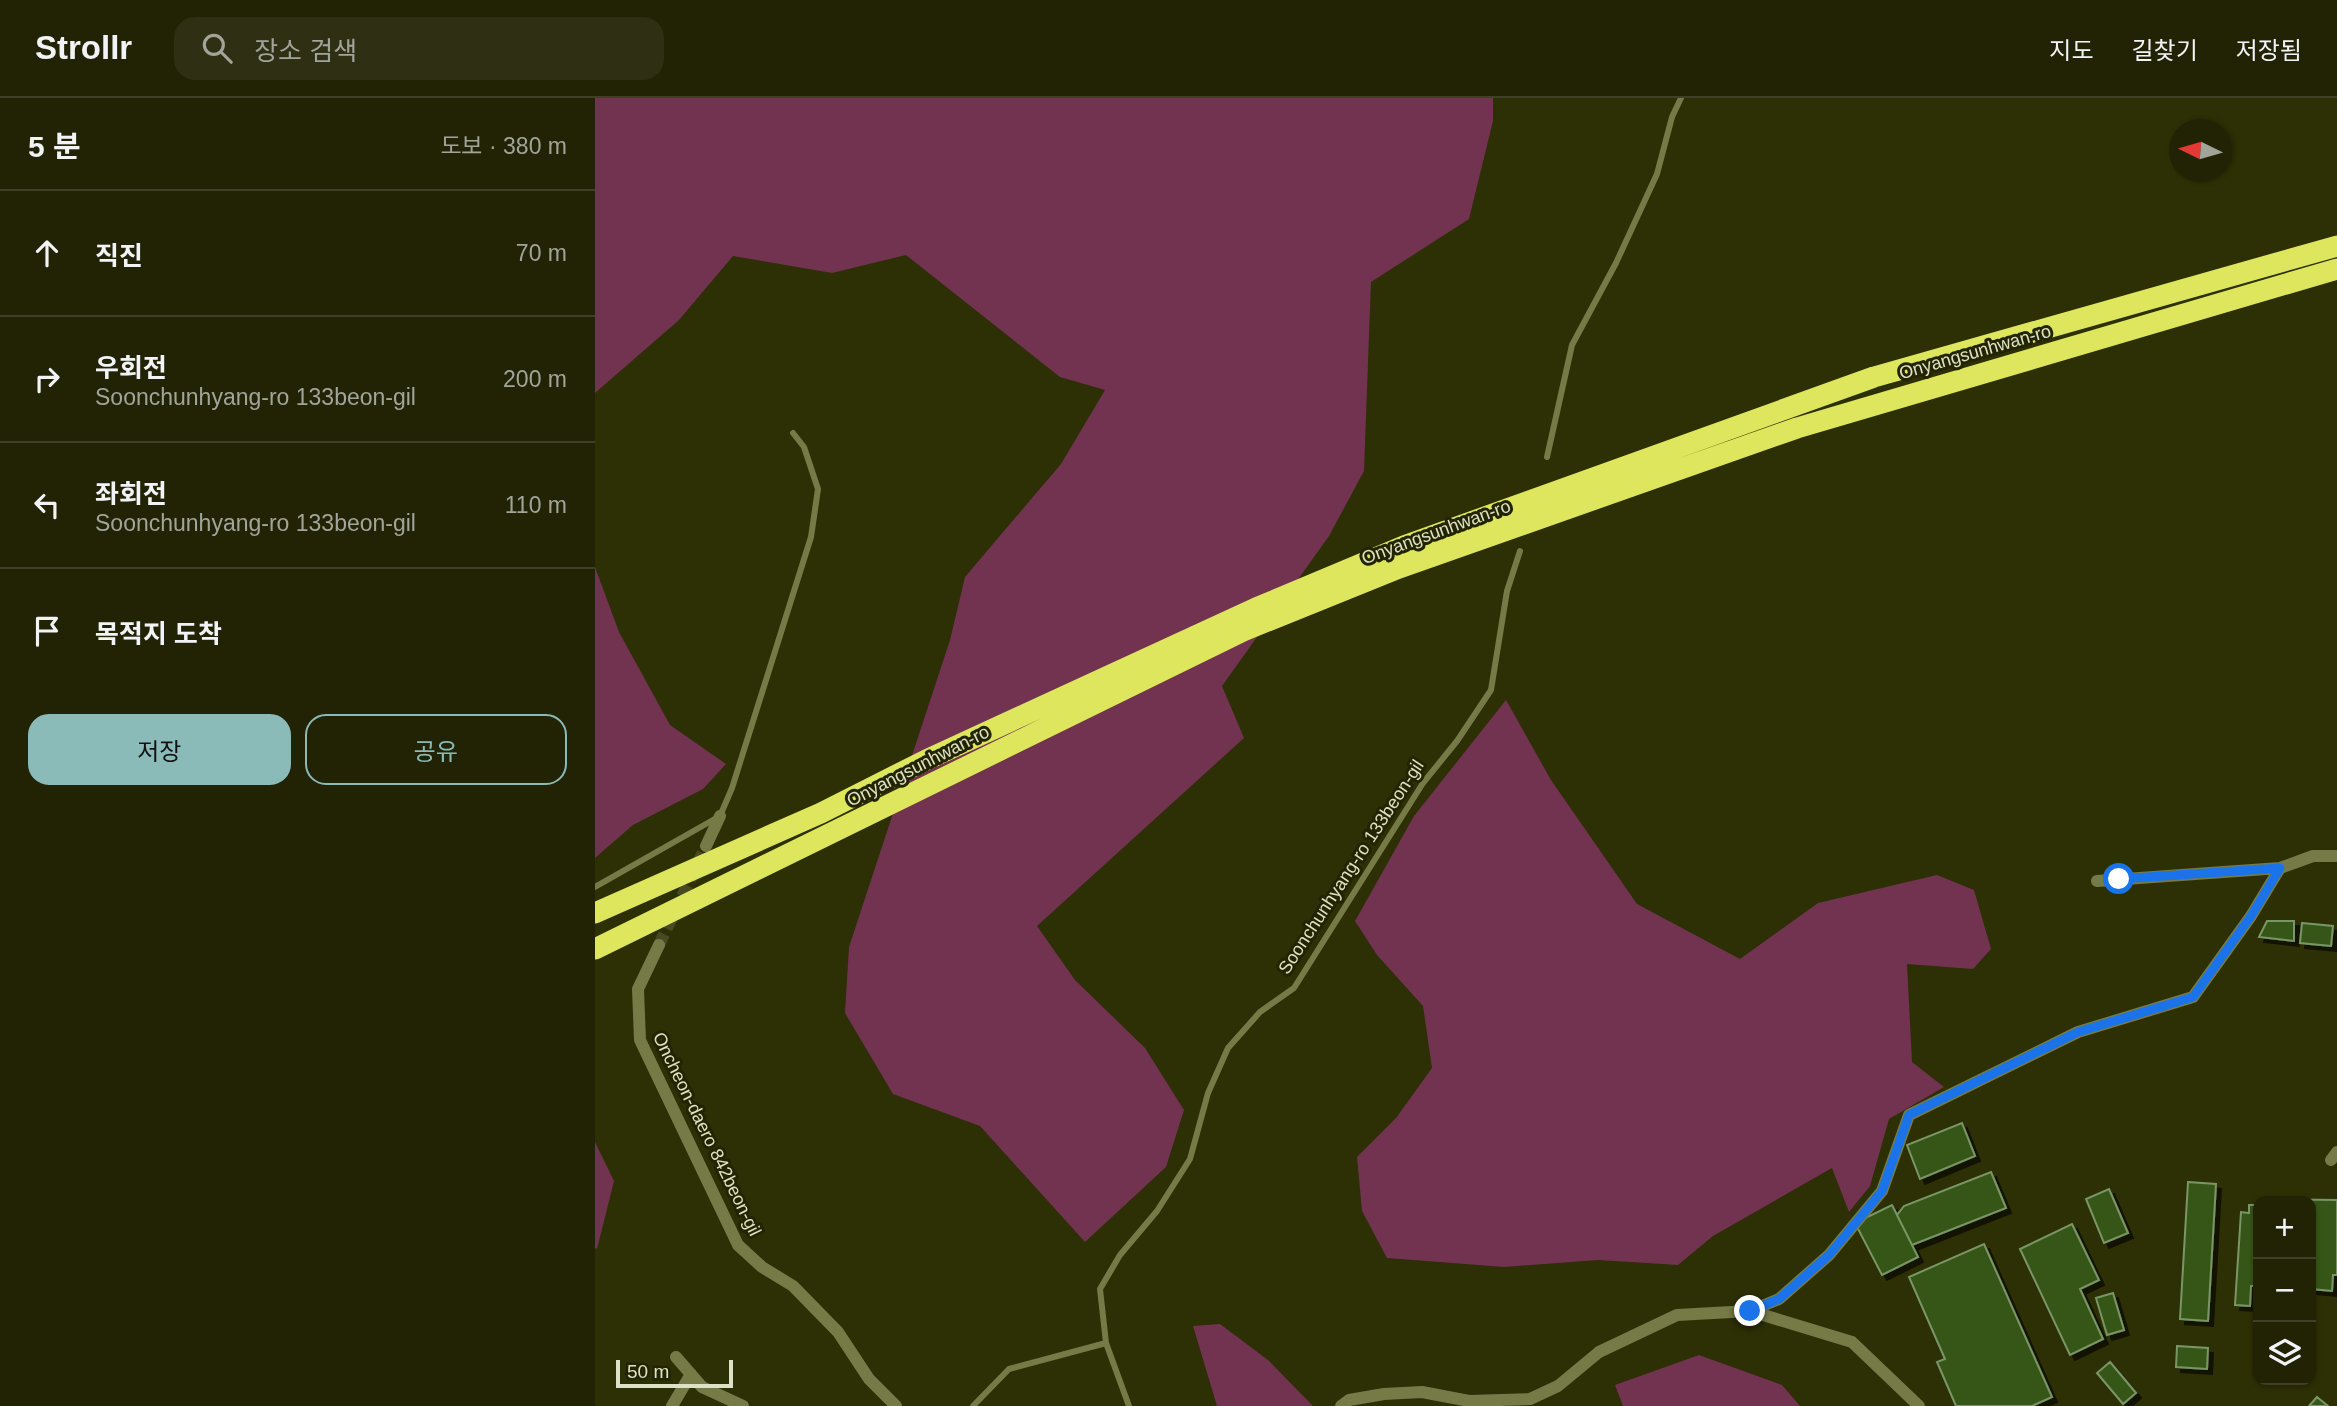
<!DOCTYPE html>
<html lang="ko">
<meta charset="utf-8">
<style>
body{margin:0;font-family:Arial,"Noto Sans KR",sans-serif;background:#2e2f13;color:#f1f3f6}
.controls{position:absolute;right:21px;bottom:21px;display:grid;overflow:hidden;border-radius:14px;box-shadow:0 2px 5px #0004}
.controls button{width:63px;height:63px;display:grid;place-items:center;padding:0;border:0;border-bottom:2px solid #3f4026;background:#222304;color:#f1f3f6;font:35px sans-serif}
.compass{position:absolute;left:1574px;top:21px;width:63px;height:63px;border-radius:50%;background:#222304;box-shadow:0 2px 5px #0004;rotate:275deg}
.scale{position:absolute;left:21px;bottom:18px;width:117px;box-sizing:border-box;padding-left:7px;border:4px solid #dee1c5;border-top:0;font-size:19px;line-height:24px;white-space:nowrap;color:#dee1c5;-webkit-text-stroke:5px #232500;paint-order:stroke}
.stop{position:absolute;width:21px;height:21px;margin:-16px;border:5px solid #1a73e8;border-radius:50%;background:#fff}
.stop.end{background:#1a73e8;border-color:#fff;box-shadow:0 2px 7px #0008}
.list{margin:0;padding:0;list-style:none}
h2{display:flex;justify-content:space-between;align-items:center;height:91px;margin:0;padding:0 28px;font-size:30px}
h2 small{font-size:23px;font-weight:400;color:#a2a49a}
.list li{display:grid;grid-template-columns:46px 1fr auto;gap:21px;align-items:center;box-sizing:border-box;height:126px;padding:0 28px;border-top:2px solid #3f4026}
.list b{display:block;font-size:26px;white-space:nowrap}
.list p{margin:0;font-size:23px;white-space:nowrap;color:#a2a49a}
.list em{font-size:23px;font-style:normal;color:#a2a49a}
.actions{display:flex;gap:14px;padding:21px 28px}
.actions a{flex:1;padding:16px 0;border:2px solid #8bbbb9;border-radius:21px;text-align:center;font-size:24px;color:#8bbbb9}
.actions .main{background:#8bbbb9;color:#111}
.icon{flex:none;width:38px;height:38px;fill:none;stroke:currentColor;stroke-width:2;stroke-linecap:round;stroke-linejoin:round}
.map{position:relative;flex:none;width:1742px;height:1308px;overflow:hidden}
header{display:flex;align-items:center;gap:42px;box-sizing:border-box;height:98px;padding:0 35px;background:#222304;border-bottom:2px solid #3f4026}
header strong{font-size:33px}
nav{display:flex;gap:38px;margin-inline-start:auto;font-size:24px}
.search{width:490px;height:63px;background:#2e2f13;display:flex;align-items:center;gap:18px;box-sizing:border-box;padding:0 24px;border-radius:21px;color:#a2a49a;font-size:26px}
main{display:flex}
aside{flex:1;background:#222304}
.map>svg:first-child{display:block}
</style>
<header>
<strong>Strollr</strong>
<div class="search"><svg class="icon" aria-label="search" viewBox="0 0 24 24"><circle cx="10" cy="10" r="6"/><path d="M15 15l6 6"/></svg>장소 검색</div>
<nav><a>지도</a><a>길찾기</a><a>저장됨</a></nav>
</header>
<main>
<aside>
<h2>5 분<small>도보 · 380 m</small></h2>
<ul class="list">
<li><svg class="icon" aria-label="ahead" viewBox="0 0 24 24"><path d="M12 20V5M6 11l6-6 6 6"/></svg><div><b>직진</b></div><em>70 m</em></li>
<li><svg class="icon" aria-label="right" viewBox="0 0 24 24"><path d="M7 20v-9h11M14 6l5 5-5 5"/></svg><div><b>우회전</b><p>Soonchunhyang-ro 133beon-gil</p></div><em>200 m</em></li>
<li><svg class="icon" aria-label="left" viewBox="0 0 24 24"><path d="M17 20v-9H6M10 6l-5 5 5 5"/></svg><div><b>좌회전</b><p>Soonchunhyang-ro 133beon-gil</p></div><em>110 m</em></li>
<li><svg class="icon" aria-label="arrive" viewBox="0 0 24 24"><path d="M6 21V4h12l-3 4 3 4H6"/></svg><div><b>목적지 도착</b></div></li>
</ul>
<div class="actions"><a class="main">저장</a><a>공유</a></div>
</aside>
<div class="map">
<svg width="1742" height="1308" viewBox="0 0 1742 1308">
<defs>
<filter id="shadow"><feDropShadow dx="5" dy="5" stdDeviation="0" flood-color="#0009"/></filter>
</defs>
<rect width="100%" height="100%" fill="#2d2f05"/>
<path fill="#713350" d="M0 0H898V23L874 121 776 184 769 373 734 438 627 588 649 640 442 828 480 882 550 950 589 1012 571 1069 490 1144 385 1028 298 996 250 915 254 849 355 542 370 479 466 366 510 292 465 279 311 157 237 175 138 158 84 222 0 295Z
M0 469 24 534 75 627 131 666 108 691 38 727 0 760Z
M911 602 956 682 1042 806 1145 861 1223 805 1342 777 1379 792 1396 851 1378 871 1312 866 1317 964 1349 989 1294 1021 1275 1088 1254 1114 1237 1070 1118 1138 1083 1167 1003 1162 909 1169 792 1160 767 1113 762 1059 801 1020 837 970 828 908 782 857 760 823 819 718Z
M0 1044 19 1083 2 1151 0 1150Z
M625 1226 673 1262 718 1308H622L598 1228Z
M1104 1257 1187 1287 1205 1308H1028L1020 1287Z"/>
<path fill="#365716" stroke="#7a9566" stroke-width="2" filter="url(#shadow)" d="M1672 823H1699V843L1664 839Z
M1707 825 1738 828 1736 848 1705 845Z
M1367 1025 1380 1058 1325 1081 1312 1047Z
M1396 1074 1411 1110 1317 1147 1302 1117 1309 1108Z
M1593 1084 1621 1086 1613 1223 1585 1221Z
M1514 1091 1533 1135 1509 1145 1491 1101Z
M1668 1101 1742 1102V1177H1738L1737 1193 1716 1191V1103H1668Z
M1297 1107 1323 1159 1287 1177 1260 1125Z
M1654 1107H1663V1188H1656L1655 1208 1640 1207 1646 1114 1654 1115Z
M1477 1126 1504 1182 1485 1191 1508 1241 1475 1257 1425 1151Z
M1389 1146 1457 1299 1437 1308H1361L1342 1264 1350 1261 1314 1179Z
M1518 1195 1529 1232 1512 1237 1501 1200Z
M1582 1248 1613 1250 1612 1271 1581 1269Z
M1515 1264 1541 1295 1528 1306 1502 1275Z
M1722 1299 1733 1308H1714Z"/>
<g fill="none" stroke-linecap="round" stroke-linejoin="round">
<path stroke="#484a22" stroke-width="12" stroke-dasharray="12 6" stroke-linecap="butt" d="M64 847 111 748"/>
<path stroke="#767a47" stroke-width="6" d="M952 359 977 247 1021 165 1062 76 1077 19 1086 0
M0 789 125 718 137 690 216 439 223 391 209 349 198 335
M378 1308 414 1271 511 1245
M534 1308 511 1245 505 1191 525 1157 562 1113 595 1061 613 995 633 950 665 914 699 890 828 685 862 643 896 592 912 493 925 453"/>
<path stroke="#767a47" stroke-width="12" d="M111 748 125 718
M1502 783 1685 770
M64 847 43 891 45 942 143 1147 167 1169 198 1188 243 1234 274 1281 301 1308
M1736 1062 1742 1054
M1155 1213 1257 1244 1324 1308
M81 1259 107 1289 148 1308
M77 1308 96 1276
M746 1308 754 1302 789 1296 827 1294 874 1303 935 1301 963 1288 1004 1254 1082 1217 1155 1213 1184 1201 1234 1157 1287 1093 1314 1017 1483 934 1598 899 1656 818 1685 770 1718 758H1742"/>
<path stroke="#dde65c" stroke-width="21" d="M0 815 226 715 331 662 661 510 809 448 1279 279 1742 148
M0 851 648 533 804 470 1202 330 1742 171"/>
</g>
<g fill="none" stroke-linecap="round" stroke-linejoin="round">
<path stroke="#1a73e8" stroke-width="9" d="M1155 1213 1184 1201 1234 1157 1287 1093 1314 1017 1483 934 1598 899 1656 818 1685 770 1524 781"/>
</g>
<g text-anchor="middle" stroke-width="6" stroke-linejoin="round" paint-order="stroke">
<g font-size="18" fill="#dee1c5" stroke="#232500">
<text transform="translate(1380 254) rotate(-16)" y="6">Onyangsunhwan-ro</text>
<text transform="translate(841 434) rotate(-20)" y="6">Onyangsunhwan-ro</text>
<text transform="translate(323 668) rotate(-27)" y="6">Onyangsunhwan-ro</text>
<text transform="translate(756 769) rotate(-57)" y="6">Soonchunhyang-ro 133beon-gil</text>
<text transform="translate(112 1036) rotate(64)" y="6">Oncheon-daero 842beon-gil</text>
</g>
</g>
</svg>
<div class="controls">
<button>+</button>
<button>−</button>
<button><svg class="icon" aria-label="layers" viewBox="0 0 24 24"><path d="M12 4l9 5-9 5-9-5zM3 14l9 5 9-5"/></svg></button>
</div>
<svg class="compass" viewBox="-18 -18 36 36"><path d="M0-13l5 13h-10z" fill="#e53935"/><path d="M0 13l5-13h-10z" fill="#a2a49a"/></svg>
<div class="scale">50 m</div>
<div class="stop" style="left:1524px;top:781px"></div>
<div class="stop end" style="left:1155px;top:1213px"></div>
</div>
</main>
